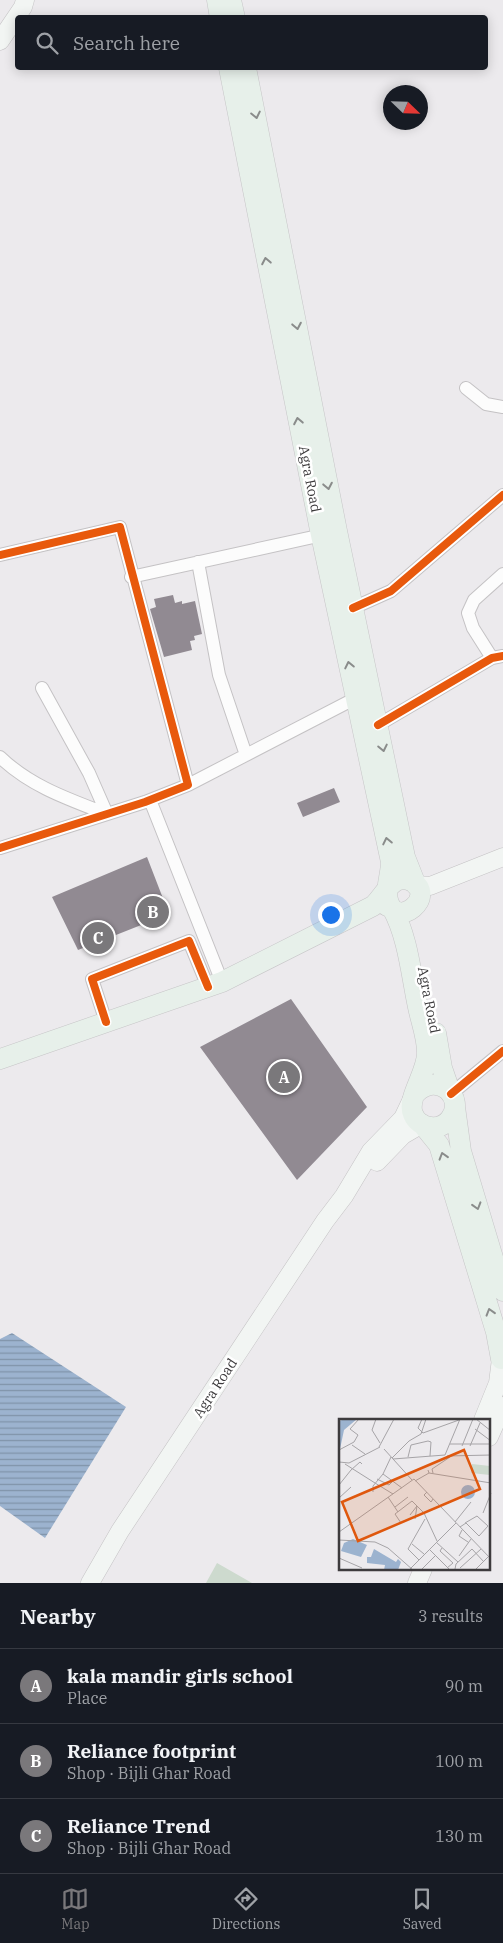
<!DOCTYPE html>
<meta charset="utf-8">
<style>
body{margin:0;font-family:"IBM Plex Serif",serif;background:#242831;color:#f1f3f6}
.compass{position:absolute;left:383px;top:85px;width:45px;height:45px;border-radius:50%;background:#171b24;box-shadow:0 2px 12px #0003;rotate:113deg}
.you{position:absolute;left:330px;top:914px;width:18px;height:18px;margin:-12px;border:4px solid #fff;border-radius:50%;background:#1a73e8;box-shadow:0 0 0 8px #1a73e833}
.badge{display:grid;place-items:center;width:32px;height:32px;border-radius:50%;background:#7a787b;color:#fff;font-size:16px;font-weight:700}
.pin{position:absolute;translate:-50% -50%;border:2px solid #fff;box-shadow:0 1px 5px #0006}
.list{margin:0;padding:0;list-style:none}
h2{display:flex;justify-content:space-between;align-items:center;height:65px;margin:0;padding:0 20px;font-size:21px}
h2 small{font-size:16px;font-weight:400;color:#9ea1a6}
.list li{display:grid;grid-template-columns:32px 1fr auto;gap:15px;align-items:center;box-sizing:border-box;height:75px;padding:0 20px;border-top:1px solid #363941}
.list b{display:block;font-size:19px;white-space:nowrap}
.list p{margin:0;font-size:16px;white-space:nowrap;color:#9ea1a6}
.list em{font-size:16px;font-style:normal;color:#9ea1a6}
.icon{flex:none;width:28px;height:28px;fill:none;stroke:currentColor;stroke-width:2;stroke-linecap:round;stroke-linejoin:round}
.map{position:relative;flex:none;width:503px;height:1583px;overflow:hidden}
.search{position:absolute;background:#171b24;box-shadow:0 2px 12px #0003;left:15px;right:15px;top:15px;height:55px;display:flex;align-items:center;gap:12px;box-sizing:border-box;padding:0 18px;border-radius:5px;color:#9ea1a6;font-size:19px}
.sheet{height:290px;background:#171b24}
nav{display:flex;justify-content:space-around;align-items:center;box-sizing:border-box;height:70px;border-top:1px solid #363941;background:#171b24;font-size:14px;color:#9ea1a6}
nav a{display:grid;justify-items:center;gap:2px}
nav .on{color:#7a787b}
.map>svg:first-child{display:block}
</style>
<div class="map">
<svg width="503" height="1583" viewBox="0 0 503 1583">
<defs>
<pattern id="water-rules" width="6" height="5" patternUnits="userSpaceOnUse" patternTransform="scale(1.25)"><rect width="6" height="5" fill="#9cb3cf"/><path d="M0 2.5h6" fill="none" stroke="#8093a9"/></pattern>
</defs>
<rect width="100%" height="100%" fill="#eceaed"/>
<path fill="#cddace" d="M217 1563 252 1583H206Z"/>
<path fill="url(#water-rules)" d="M12 1333 126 1407 45 1538 0 1506V1339Z"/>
<path fill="#918a92" d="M173 595 175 603 182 601V604L195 601 202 634 194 636 195 640 190 641 192 650 164 657 150 609 156 607 154 599Z
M334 788 340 802 303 817 297 803Z
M147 857 169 914 78 950 52 897Z
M291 999 367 1107 297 1180 200 1047Z"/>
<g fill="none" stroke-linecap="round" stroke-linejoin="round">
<defs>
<path id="street" d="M466 388 486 404 503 407
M0 555 120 527 188 785 145 802 0 848
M198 562 219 675 246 755
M131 577 327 534
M353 608 391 591 503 495
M492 658 473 628 468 613 474 600 503 574
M378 725 492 658 503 656
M0 757C30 786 68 799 107 814L89 773 42 688
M188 785 356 698
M150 800 222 982
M106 1022 92 979 189 941 208 987
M451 1094 503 1051"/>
<path id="secondary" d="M0 41 23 7 25 0
M416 885 430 886 503 857
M377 1162 403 1135 422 1124
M483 1420 498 1383 501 1359
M489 1437 503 1406
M90 1583 120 1531 325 1221 344 1196 371 1151 403 1118 412 1099
M417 1583 423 1569"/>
<path id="primary" d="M217 0 220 18
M231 0 235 18
M246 68 337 531 405 857 416 885
M387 906 392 908C408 937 411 974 418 1007 421 1022 427 1037 427 1052 428 1072 406 1098 413 1114 419 1129 440 1132 450 1119 467 1097 437 1071 416 1093
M436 1033 442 1068 451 1094
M0 1059 222 982 373 906C381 899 387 886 396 881 401 879 407 879 411 881 439 896 396 931 388 900 385 889 391 874 391 862L321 535 229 68
M455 1107 461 1151 503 1291
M422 1124 439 1145 496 1332 501 1359"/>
</defs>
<use href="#street" stroke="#c4c2c4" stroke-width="14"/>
<use href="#secondary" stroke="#c4c2c4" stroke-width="19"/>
<use href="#primary" stroke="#c6c5c7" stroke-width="21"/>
<use href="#street" stroke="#fcfcfc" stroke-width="12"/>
<use href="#secondary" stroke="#f2f5f3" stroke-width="18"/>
<use href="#primary" stroke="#e7f0ea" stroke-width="20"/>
<defs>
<path id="cycleway" d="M0 555 120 527 188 785 145 802 0 848
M353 608 391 591 503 495
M378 725 492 658 503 656
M106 1022 92 979 189 941 208 987
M451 1094 503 1051"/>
</defs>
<use href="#cycleway" stroke="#fff" stroke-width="11"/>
<use href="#cycleway" stroke="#e8590c" stroke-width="8"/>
</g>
<defs><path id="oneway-chevron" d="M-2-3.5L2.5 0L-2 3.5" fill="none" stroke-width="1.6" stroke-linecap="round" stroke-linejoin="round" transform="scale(1.25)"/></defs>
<g stroke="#8a8c8b">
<use href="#oneway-chevron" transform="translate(256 115) rotate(78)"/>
<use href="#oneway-chevron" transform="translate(266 261) rotate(-101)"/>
<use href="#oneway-chevron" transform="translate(297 326) rotate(79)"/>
<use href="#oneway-chevron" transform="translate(298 421) rotate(-101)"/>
<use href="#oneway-chevron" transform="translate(328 486) rotate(79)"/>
<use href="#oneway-chevron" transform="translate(349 665) rotate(-102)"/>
<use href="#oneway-chevron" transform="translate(383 748) rotate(78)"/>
<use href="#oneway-chevron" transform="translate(387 841) rotate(-102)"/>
<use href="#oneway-chevron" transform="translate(443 1156) rotate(-107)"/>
<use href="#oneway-chevron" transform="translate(477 1206) rotate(73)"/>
<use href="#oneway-chevron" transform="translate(490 1312) rotate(-107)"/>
</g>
<g text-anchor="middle" stroke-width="5" stroke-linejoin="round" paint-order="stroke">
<g font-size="14" fill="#3d3b3d" stroke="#fff">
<text transform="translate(310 479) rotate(79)" y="5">Agra Road</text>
<text transform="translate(429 1000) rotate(79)" y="5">Agra Road</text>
<text transform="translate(215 1388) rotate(-57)" y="5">Agra Road</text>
</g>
</g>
<g transform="translate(339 1419)">
<rect width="151" height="151" fill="#eceaed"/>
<path d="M133 45 151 47V56L132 54Z" fill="#cddace"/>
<path d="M6 0H18L5 11 1 30 0 2ZM122 73a7 7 0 1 1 14 0a7 7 0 1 1-14 0ZM14 120 28 126 22 138 2 132 5 124ZM35 130 57 143 59 140 62 143 59 151H45L46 146 28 144V138H32Z" fill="#9cb3cf"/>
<path fill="none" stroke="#a6a4a7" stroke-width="1" d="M37 0 33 11 41 24M83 0 79 9 84 14 120 1M137 0 152 12M136 10 152 22M111 25H152M13 26 26 35M123 27 134 0M131 27 141 4M40 28 55 0M45 30 73 61M0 31 15 23 19 16 11 10 20 0M108 37 152 36M69 38 72 26 89 22 92 23 91 37M53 39 70 22 82 15 87 0M54 40 106 36 121 0M0 43 10 44 41 28M6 45 36 64M90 54 152 64M94 54 93 50 111 38M44 55 52 38M38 60 50 66 54 62M76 62 90 54 89 51M36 64 54 75M0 66 12 51 21 43 23 45M34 73V67L44 55 63 69M88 73 85 76 92 83 94 80M49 78 59 93M0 79 12 68M56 88 69 78M144 94 152 74M71 96 78 87 76 100M116 103 132 83M62 104 56 95 73 82 85 94 98 122M121 108 127 104 140 117 149 107 138 97 126 104M123 111 120 117 129 123M0 113 75 60 152 140M0 121 36 123 49 129 74 151M97 123 119 143M73 125 85 135M103 129 101 132 114 144 108 149M90 130 111 151M120 137 132 120M0 139 23 149M80 141 69 130 86 100M121 149 142 130M116 150 117 145 133 130 145 143M70 151 117 104M82 151 96 137M136 151 149 138"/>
<path fill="#df580e" fill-opacity="0.15" stroke="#df580e" stroke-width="2.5" d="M125 31 141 70 19 122 3 83Z"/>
<rect width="151" height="151" fill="none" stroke="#3d3b3d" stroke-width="2.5"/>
</g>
</svg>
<svg class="compass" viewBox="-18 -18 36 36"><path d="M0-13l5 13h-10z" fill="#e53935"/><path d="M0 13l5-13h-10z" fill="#9ea1a6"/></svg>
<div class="you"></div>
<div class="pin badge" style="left:284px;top:1077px">A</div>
<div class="pin badge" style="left:153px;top:912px">B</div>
<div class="pin badge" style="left:98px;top:938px">C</div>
<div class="search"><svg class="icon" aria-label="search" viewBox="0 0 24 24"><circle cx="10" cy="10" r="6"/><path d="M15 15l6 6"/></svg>Search here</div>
</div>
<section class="sheet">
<h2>Nearby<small>3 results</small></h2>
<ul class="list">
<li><span class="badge">A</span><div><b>kala mandir girls school</b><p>Place</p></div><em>90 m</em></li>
<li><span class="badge">B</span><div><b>Reliance footprint</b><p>Shop · Bijli Ghar Road</p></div><em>100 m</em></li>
<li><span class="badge">C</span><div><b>Reliance Trend</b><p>Shop · Bijli Ghar Road</p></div><em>130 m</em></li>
</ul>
</section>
<nav>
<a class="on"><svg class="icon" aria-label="map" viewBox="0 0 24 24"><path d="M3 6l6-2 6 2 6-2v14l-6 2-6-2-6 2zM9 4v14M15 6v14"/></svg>Map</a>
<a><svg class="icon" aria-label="directions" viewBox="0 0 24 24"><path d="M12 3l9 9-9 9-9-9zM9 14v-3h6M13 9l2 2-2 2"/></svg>Directions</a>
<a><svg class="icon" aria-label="saved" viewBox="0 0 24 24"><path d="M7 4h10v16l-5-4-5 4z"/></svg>Saved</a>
</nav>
